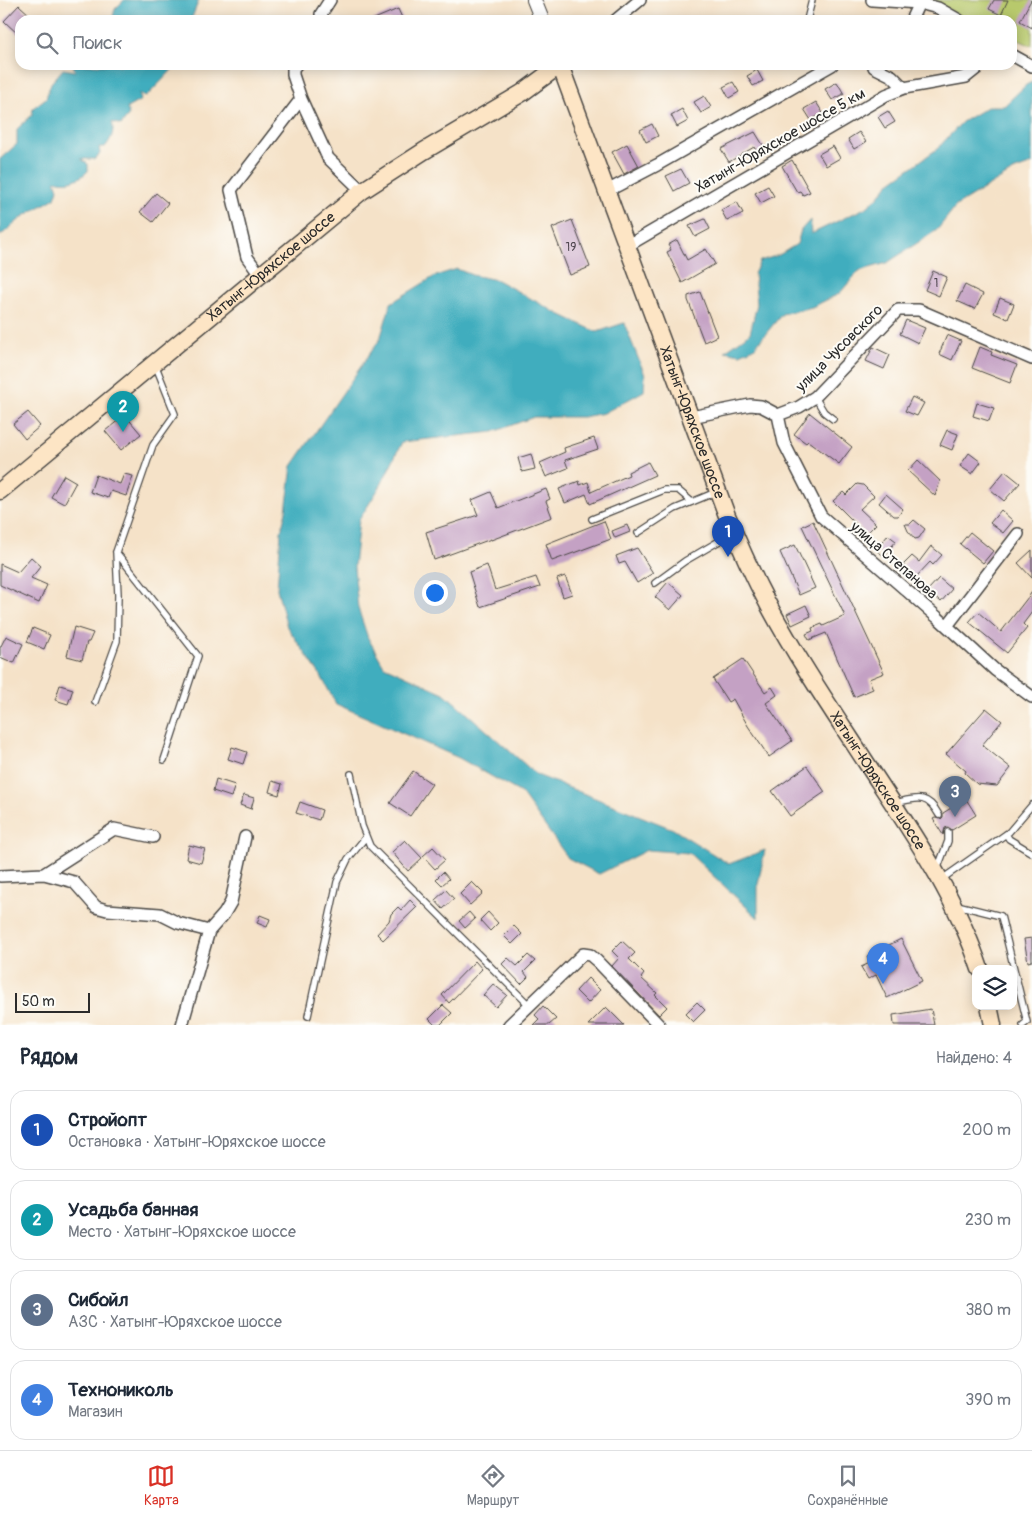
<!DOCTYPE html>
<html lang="ru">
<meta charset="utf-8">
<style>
body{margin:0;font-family:Pangolin,sans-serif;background:#f6f6f7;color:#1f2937}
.controls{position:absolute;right:15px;bottom:15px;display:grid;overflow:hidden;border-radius:10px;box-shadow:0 2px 12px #0003}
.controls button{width:45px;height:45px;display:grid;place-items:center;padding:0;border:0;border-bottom:1px solid #e0e1e3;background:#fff;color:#1f2937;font:25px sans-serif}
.scale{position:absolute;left:15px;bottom:12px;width:75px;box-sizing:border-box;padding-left:5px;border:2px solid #2b2b2b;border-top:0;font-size:14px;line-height:18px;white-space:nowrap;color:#2b2b2b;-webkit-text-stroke:4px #fdfcf7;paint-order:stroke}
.you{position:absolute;left:434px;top:592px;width:18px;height:18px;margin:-12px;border:4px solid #fff;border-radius:50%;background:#1a73e8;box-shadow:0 0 0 8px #1a73e833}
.badge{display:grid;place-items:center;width:32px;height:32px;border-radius:50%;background:#d93025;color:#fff;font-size:16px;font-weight:700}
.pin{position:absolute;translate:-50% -41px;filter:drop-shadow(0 1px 2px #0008)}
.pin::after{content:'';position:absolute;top:26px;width:18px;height:15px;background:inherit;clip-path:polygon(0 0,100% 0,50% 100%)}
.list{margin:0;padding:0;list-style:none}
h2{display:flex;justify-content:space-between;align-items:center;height:65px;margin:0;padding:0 20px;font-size:21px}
h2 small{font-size:16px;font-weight:400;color:#747a83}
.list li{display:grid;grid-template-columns:32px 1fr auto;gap:15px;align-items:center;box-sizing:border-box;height:80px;margin:0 10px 10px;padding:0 10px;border:1px solid #e0e1e3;border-radius:15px}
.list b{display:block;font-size:19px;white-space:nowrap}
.list p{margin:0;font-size:16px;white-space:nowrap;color:#747a83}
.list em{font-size:16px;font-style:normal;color:#747a83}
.icon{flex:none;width:28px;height:28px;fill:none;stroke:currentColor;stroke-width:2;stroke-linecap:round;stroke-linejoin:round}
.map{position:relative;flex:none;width:1032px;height:1025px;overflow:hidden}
.search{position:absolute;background:#fff;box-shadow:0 2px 12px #0003;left:15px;right:15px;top:15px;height:55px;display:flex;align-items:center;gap:12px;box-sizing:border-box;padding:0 18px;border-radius:15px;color:#747a83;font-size:19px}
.sheet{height:425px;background:#fff}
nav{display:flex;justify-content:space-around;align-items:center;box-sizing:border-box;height:70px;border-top:1px solid #e0e1e3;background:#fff;font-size:14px;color:#747a83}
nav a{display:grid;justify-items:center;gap:2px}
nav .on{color:#d93025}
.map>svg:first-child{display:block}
</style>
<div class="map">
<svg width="1032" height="1025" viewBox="0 0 1032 1025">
<rect width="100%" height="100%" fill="#fdfcf7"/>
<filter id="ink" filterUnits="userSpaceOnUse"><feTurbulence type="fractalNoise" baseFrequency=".02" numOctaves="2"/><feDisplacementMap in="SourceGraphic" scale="10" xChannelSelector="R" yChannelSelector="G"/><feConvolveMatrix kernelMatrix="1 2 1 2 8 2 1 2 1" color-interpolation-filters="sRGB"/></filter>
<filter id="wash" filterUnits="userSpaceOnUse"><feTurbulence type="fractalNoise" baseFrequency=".0096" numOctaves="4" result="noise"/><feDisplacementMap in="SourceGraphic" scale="20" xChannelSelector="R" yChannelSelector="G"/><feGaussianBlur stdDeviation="1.12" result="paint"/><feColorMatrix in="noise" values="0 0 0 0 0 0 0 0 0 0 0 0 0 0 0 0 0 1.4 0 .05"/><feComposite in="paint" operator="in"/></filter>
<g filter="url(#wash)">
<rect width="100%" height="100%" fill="#f5e2c8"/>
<path fill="#b8c96c" stroke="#727a4c" d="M921 0H1032V46L1012 37V20H970Z"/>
<path fill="#40adbe" stroke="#366c74" d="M124 0H199L191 20H112L115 9Z
M73 65H174L171 71 146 97 139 93 141 100 127 108 129 115 121 125 112 122C115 131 111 140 105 147H99L100 154 95 159H81L88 164V171C79 180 68 184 55 180L58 189 55 198 24 216 0 236V159L17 144V129L32 115 33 108 46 98 51 83 63 69 75 71Z
M1032 82V164L1013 171 956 206 937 230 887 263 859 271 839 294 812 307 782 314 754 348 740 354 725 351 750 333 757 304 754 274 760 261 779 255 797 244 801 230 810 220 811 234 867 207 879 196 888 184 937 149 962 122 989 106H1004L1026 85Z
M457 269 472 275 497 280 559 314 597 332 624 323 645 375 644 391 604 413 583 417H534L493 432 402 442 381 485 359 520 354 567 358 608 368 638 384 666 444 693 537 775 673 829 729 864 765 850 758 884V918L689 853 647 850 599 874 568 858 521 793 459 758 336 704 321 676 287 627 277 589 281 532 286 511 292 466 380 339 391 303 435 276Z"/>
<g id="blocks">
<path fill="#c4a1c4" d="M994 0H1008L1001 15 989 9Z
M1031 0H1032V28L1020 21Z
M19 5 31 16 28 20H20V36L4 21Z
M398 9 403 20H372Z
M757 70 763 81 753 86 747 76Z
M733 82 739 92 729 98 723 87Z
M837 82 844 94 832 100 825 89Z
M704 96 711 107 701 113 694 102Z
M816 102 823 113 811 120 804 109Z
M682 109 688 121 677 127 671 115Z
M888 111 895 122 885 128 878 117Z
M652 124 658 136 646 142 640 130Z
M755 132 766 150 758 154 754 147 729 162 721 149Z
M859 132 866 142 854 149 848 139Z
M627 144 639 166 624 174 612 152Z
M833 146 840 158 826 166 819 154Z
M792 160 810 192 803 195 800 191 797 192 782 166Z
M681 169 689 183 674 191 666 176Z
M768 186 774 196 761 203 755 193Z
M156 193 168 203 153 222 140 212Z
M737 202 743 213 727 221 721 210Z
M705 219 710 229 695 237 689 226Z
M572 220 590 267 570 275 552 228Z
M677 240 687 260 706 249 715 264 682 283 667 252 671 250 668 245Z
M933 271 947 277 939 296 925 290Z
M965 285 983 294 975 309 957 301Z
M700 292 717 336 704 342 688 300V296Z
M1000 298 1014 304 1008 319 994 313Z
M906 320 925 328 918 343 900 334Z
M947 335 961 341 952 360 939 354Z
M873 347 890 355 884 369 866 361Z
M980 347 992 352 991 355 1017 365 1010 383 972 368Z
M912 397 924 403 917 416 905 411Z
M977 403 994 408 989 421 973 416Z
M28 412 40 426 25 439 13 424Z
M810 413 852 447 839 464 808 441 806 443 794 434Z
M125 415 141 434 121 450 105 431Z
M947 430 958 434 952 450 940 445Z
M594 438 598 449 565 460 568 468 546 477 540 463 565 452 564 448Z
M969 453 981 462 972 474 960 466Z
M531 454 535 469 522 472 518 458Z
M918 460 940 481 935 496 908 471Z
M648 462 655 475 590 504 586 494 565 503 559 489 579 481 580 485 588 482 591 492 629 475 628 472Z
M1005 471 1020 483 1004 501 990 489Z
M124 474 133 476 126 496 111 491 108 498 90 492 96 475 120 484Z
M64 475 76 482 64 504 51 497Z
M857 484 863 485 874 496 860 509 876 524 866 534 833 501 843 492 846 495Z
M546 489 550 499 546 501 552 517 491 540V539L434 560 426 532 478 515 472 500 491 492 498 508Z
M886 494 903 509 898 516H894L879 503Z
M1001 510 1013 521 1003 533 990 523Z
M914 520 925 529 919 538 915 539 908 531 905 524H910Z
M604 521 611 539 552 561 546 544Z
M813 521 884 673 869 679 873 689 854 697 826 633 809 640 806 634 813 631 812 628 822 624 823 626 845 616 802 526Z
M627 525 630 532 615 538 612 531Z
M970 532 993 551 983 563 960 544Z
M888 535 896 541 884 556 876 550Z
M795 545 815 588 799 595 780 552Z
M931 546 942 555 933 565 930 562 915 578 903 565 912 556 919 562Z
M637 548 653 573 637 583 625 562 619 564 616 556Z
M1032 550V578L1018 563Z
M31 557 41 566 31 578 47 585 39 603 0 585V564L18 572Z
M487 565 495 590 536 577 540 587 480 607 469 572Z
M565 576 572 594 563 597 557 579Z
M939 578 952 589 941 602 928 590Z
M668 582 683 595 670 610 655 597Z
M1032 592V612L1023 624 1027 628 1007 653 969 622 978 612 1001 632Z
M806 605 811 616 792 625 787 614Z
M74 627 93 633 89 642H87L82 660 67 656Z
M33 628 50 635 44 649 27 642Z
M6 636 23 644 14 663 0 657V648Z
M743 659 765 692 772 687 777 695 766 703 792 741 769 757 748 726 733 699 728 702 713 679Z
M60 685 73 689 68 704 55 700Z
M986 708 1002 721 982 745 1011 768 997 786 977 784 965 773 966 771 946 754Z
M232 747 247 752 243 764 228 759Z
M807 766 825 792 790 816 772 791Z
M413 771 432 784 410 816 390 803Z
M216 779 235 785 231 797 213 791Z
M272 781 282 784 279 795 269 792Z
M244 795 254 798 251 809 240 805Z
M966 799 976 815 952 830 948 827 945 828 943 835 933 819 935 818 941 819 943 817V813Z
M300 802 322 810 319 820 296 813Z
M405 840 422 858 408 871 392 852Z
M189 845 205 849 201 863 186 859Z
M433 847 445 860 435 869 423 856Z
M443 872 449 879 442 885 436 879Z
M472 882 483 893 470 905 460 894Z
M446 890 454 899 443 909 435 900Z
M410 900 417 907 383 940 377 934 389 921 391 914 398 907 401 910Z
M469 912 475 919 465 928 459 921Z
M488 912 498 923 490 931 480 920Z
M260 915 270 919 267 927 257 923Z
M514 926 522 934 512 944 504 936Z
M1032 938V961L1028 962 1024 939Z
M901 939 922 981 887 998 876 975 868 979 861 967 870 963 867 956Z
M622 941 635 953 629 959 644 974 641 978 657 993 655 995 667 1007 659 1015 612 966 619 958 612 951Z
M528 955 535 961 524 972 528 977 521 984 502 964 508 958 517 966Z
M475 961 482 969 449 1003 442 995Z
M588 978 600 990 588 1003 576 991Z
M493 984 507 995 496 1007 483 995Z
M697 1002 705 1010 693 1022 685 1014Z
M443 1005 452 1013 440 1025H435L429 1019Z
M543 1006 556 1019 549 1025H533L539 1019 535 1015Z
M606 1007 624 1025H588Z
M931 1009 934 1025H894L893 1015Z"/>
</g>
</g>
<g filter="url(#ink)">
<use href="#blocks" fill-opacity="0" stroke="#494643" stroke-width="1"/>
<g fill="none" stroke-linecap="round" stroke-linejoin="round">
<defs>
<path id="service" d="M807 20 812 0
M815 397 824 412 833 419
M592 519 664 490H678L692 502
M638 533 675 509 716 492
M116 552 198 656 164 760
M655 583 685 561 733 533
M95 702 117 641 118 595 116 552 153 445 175 414 155 364
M351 774 362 826 370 846 529 1005
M895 803C917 798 927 793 939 815
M1006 834 1009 839 1032 853
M937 870 948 841V832
M942 879 1009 832 1032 805
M957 905 1001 916 1027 1022 1023 1025
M308 1016 337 882 348 859 365 838"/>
<path id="minor" d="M872 0 919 3 938 8 959 20
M323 20 321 14 330 0
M616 20 640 0
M911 20 919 3
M1012 55 1032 66
M296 65 293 68V75L301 99 328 158 362 191
M874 67 892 76 904 88
M607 191 657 165 832 65
M627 246 886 95 904 88 966 77 981 65
M260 275 247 257 231 190 301 99
M778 415 784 443 821 516 937 617 995 670 1032 697
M691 417 750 405 761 406 778 415 799 407 815 397 898 310H919L1032 359
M947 626 1018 534
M44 874 114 829 153 837
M0 876 44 874 74 882 96 907 107 910 160 914 178 923 209 931 224 914 231 902 245 837
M182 1025 209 931
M509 1025 583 954 590 955 597 961 659 1025"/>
<path id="tertiary" d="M534 0 542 20"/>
<g id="secondary">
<path id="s1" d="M0 491 362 191 424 151 522 93 560 65 726 513C739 545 753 576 769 606 799 662 836 716 871 770 913 834 956 896 980 969"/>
<path d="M989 1006 993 1025"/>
</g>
</defs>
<use href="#service" stroke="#494643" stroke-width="8"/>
<use href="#minor" stroke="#494643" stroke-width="14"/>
<use href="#tertiary" stroke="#494643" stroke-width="16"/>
<use href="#secondary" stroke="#494643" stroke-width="19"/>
<use href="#service" stroke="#fff" stroke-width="5.5"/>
<use href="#minor" stroke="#fff" stroke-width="11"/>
<use href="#tertiary" stroke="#fff" stroke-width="14"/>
<use href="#secondary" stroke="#fde5c5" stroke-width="16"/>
</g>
</g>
<g text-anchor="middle" stroke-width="4" stroke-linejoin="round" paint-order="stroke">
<g font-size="12" fill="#514851">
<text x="571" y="251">19</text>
<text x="936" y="287">1</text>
</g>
<g font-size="15" fill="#2b2b2b" stroke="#fdfcf7">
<text transform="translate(780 140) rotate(-30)" y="5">Хатынг-Юряхское шоссе 5 км</text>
<text dy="5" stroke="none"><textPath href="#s1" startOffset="352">Хатынг-Юряхское шоссе</textPath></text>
<text transform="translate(839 348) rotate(-45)" y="5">улица Чусовского</text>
<text dy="5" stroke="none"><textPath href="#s1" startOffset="1086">Хатынг-Юряхское шоссе</textPath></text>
<text transform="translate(894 560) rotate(41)" y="5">улица Степанова</text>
<text dy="5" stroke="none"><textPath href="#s1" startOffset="1491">Хатынг-Юряхское шоссе</textPath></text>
</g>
</g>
</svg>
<div class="controls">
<button><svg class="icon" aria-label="layers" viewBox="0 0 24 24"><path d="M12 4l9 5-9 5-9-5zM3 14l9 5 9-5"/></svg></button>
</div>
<div class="scale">50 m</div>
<div class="you"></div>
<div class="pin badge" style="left:728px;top:557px;background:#1a4fb4">1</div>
<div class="pin badge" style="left:123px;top:432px;background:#0f9aa8">2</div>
<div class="pin badge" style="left:955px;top:817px;background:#5c6f8a">3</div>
<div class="pin badge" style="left:883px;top:984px;background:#3f7fe0">4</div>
<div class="search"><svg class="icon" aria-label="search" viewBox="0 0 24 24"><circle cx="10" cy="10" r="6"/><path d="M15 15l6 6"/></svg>Поиск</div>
</div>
<section class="sheet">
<h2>Рядом<small>Найдено: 4</small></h2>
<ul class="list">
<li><span class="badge" style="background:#1a4fb4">1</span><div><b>Стройопт</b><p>Остановка · Хатынг-Юряхское шоссе</p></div><em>200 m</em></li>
<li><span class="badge" style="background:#0f9aa8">2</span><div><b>Усадьба банная</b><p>Место · Хатынг-Юряхское шоссе</p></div><em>230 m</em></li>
<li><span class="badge" style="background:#5c6f8a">3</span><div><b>Сибойл</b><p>АЗС · Хатынг-Юряхское шоссе</p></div><em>380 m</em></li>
<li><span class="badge" style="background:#3f7fe0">4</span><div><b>Технониколь</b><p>Магазин</p></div><em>390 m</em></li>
</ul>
</section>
<nav>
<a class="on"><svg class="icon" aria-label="map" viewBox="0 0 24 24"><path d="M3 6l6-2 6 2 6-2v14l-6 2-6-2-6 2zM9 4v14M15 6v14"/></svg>Карта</a>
<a><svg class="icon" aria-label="directions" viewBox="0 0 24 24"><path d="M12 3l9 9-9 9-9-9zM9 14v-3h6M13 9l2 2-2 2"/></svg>Маршрут</a>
<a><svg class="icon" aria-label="saved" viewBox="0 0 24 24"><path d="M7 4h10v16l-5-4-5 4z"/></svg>Сохранённые</a>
</nav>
